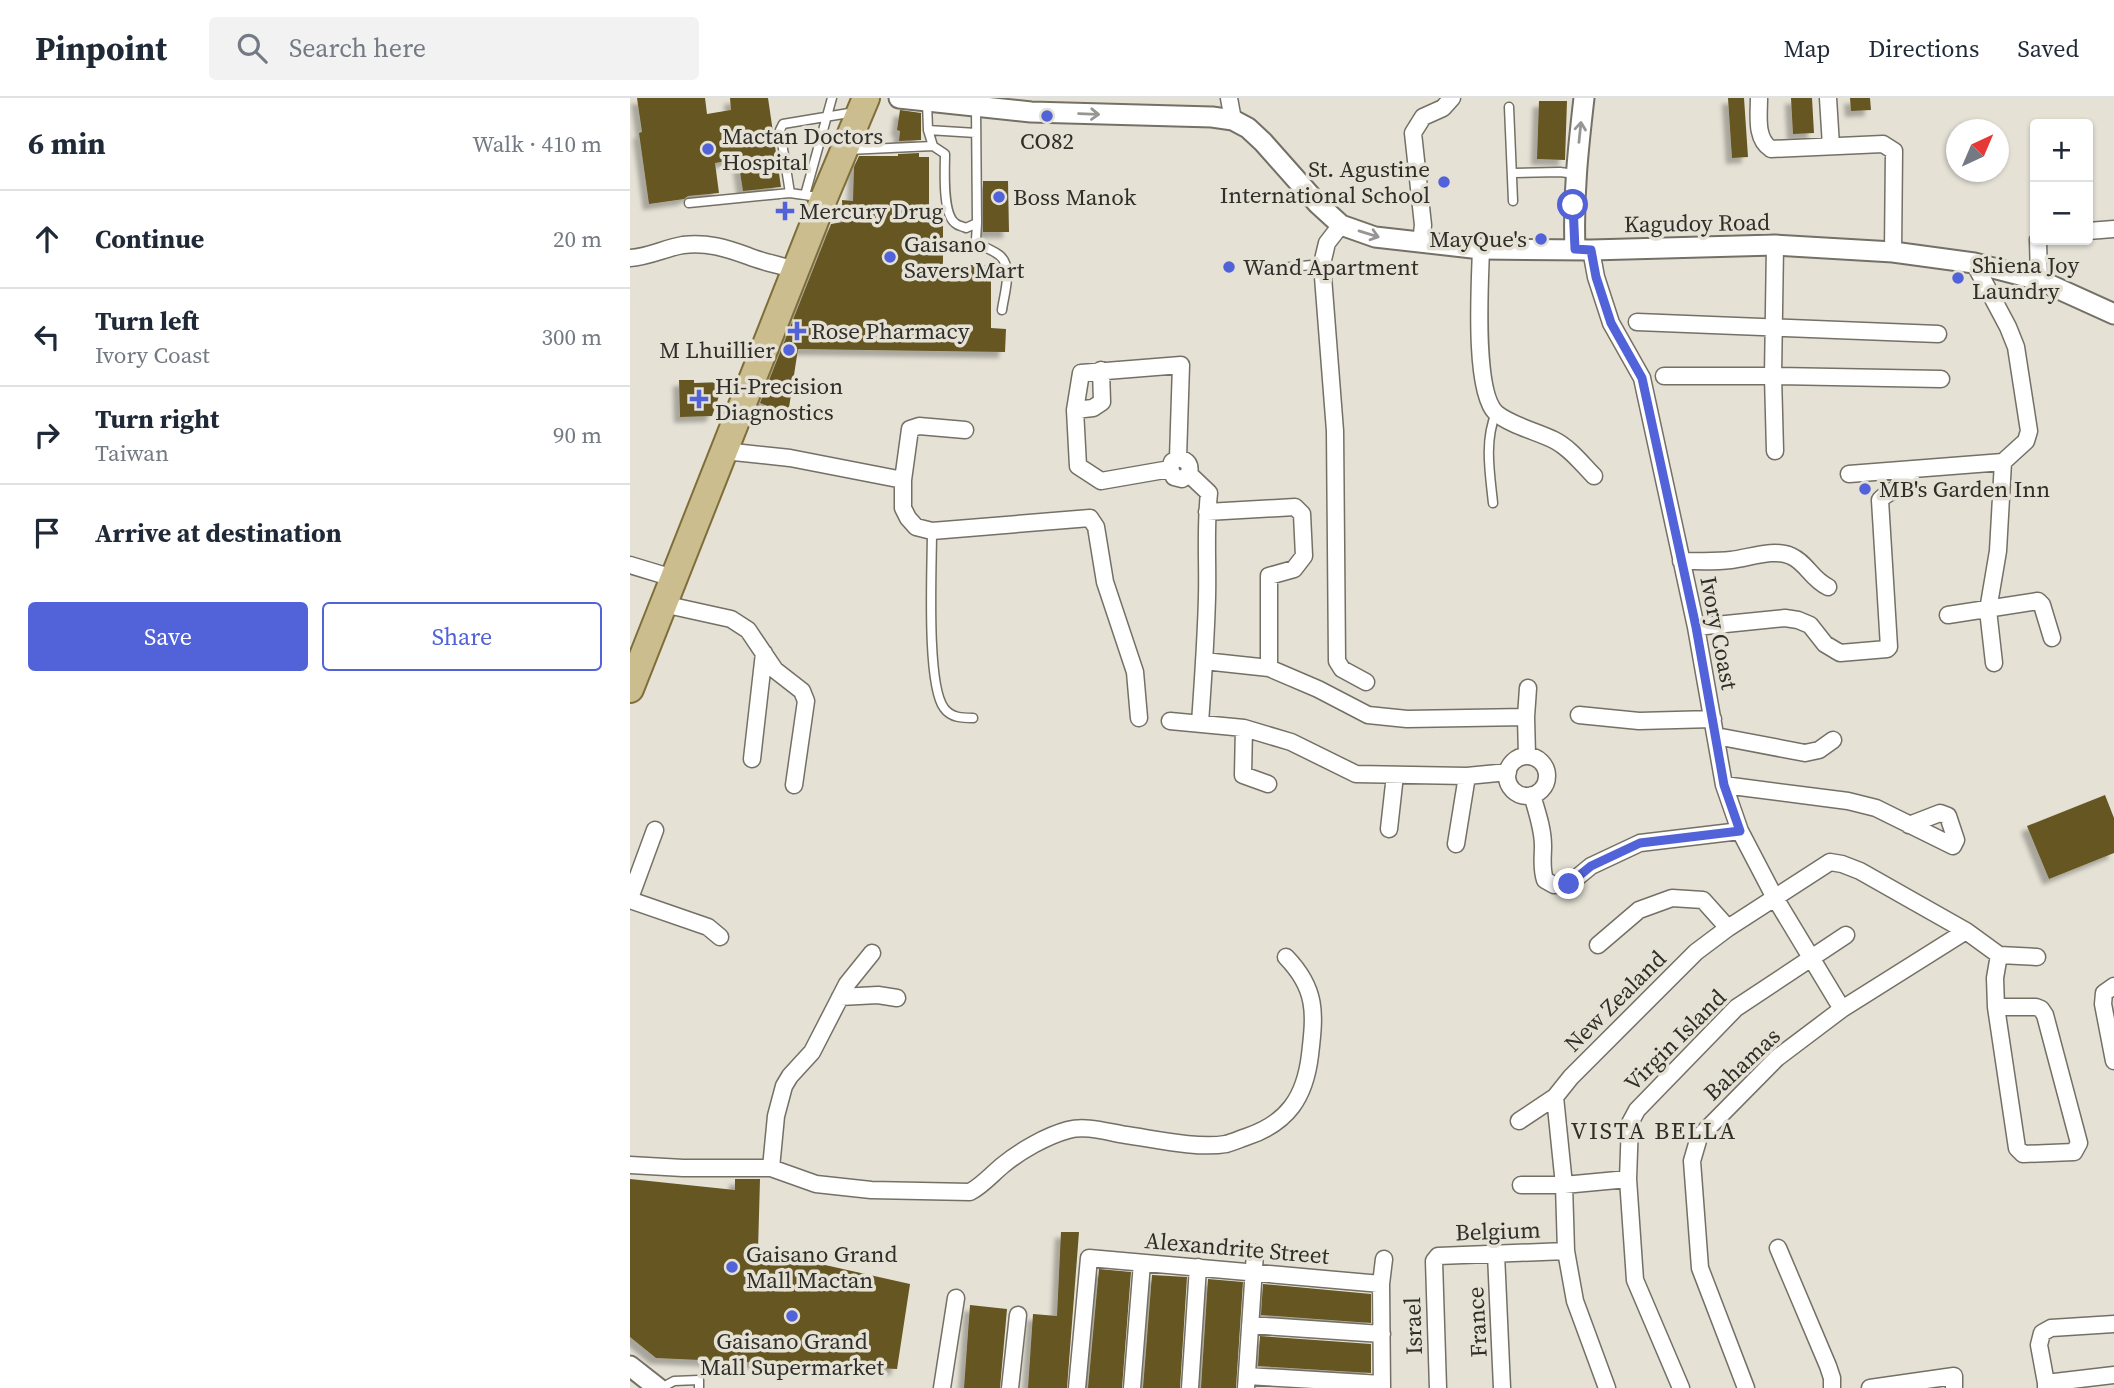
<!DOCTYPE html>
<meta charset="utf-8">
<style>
body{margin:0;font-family:"Source Serif 4",serif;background:#f2f2f3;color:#1f2937}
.controls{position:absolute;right:21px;top:21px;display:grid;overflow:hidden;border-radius:7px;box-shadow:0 2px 5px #0004}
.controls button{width:63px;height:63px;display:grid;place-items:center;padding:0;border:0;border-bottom:2px solid #e0e1e3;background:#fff;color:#1f2937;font:35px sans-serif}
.compass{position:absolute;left:1316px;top:21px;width:63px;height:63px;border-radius:50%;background:#fff;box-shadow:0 2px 5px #0004;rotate:44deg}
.stop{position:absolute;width:21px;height:21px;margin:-16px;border:5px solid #5262d8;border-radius:50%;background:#fff}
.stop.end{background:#5262d8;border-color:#fff;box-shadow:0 2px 7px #0008}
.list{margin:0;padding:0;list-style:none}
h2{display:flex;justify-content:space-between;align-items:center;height:91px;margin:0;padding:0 28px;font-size:30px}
h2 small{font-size:23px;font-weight:400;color:#747a83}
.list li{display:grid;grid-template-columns:46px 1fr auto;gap:21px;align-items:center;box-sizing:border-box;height:98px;padding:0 28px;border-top:2px solid #e0e1e3}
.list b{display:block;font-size:26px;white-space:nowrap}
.list p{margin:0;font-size:23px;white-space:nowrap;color:#747a83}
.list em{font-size:23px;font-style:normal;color:#747a83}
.actions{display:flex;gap:14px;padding:21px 28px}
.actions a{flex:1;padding:16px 0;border:2px solid #5262d8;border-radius:7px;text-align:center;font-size:24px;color:#5262d8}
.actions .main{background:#5262d8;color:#fff}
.icon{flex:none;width:38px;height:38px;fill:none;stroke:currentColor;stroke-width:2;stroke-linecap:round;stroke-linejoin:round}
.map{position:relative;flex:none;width:1484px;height:1290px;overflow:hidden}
header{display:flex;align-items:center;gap:42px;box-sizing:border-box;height:98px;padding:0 35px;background:#fff;border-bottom:2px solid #e0e1e3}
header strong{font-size:33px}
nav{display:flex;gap:38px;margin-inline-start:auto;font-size:24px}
.search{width:490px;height:63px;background:#f2f2f3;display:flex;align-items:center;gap:18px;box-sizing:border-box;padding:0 24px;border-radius:7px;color:#747a83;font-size:26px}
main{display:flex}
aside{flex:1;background:#fff}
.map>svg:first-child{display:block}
</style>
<header>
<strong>Pinpoint</strong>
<div class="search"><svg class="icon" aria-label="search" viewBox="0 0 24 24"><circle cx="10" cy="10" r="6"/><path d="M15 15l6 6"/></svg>Search here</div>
<nav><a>Map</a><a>Directions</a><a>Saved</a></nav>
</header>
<main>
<aside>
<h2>6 min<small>Walk · 410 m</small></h2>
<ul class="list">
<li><svg class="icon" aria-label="ahead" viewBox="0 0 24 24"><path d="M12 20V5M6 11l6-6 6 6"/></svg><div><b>Continue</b></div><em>20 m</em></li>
<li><svg class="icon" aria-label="left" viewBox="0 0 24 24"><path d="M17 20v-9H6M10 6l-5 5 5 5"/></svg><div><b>Turn left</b><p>Ivory Coast</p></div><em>300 m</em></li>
<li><svg class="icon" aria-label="right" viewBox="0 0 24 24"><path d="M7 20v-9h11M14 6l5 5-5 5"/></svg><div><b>Turn right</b><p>Taiwan</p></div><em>90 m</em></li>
<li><svg class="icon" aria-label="arrive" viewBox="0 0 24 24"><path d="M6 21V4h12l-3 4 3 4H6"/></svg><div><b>Arrive at destination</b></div></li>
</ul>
<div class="actions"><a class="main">Save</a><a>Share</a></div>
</aside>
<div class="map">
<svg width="1484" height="1290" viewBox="0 0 1484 1290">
<defs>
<filter id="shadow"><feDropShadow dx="-6" dy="6" stdDeviation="2" flood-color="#0004"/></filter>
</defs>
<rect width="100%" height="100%" fill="#e5e1d5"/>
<path fill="#655623" filter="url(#shadow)" d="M7 0H75L77 16 101 12 100 0H138L151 89 113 93 108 61 85 65 89 95 58 98 54 101 19 106 9 35 12 34Z
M1098 0H1114L1118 59 1102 60Z
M1161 0H1182L1184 35 1163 36Z
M1220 0H1240L1241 12 1221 13Z
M909 3H937L935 62 907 61Z
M270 12 291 15V42L269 43 270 33 267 32Z
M289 55V59H299V124H313V167H361V230L376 231 375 254 168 251 158 316 130 305 201 126 213 124 212 102 223 103 224 69 229 58H268V56Z
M353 83H378L379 134H353Z
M49 282H64V285L94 284 82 318 50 319Z
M1475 697 1484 720V755L1419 781 1397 728Z
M0 1081 105 1092V1081H130L128 1152 280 1186 267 1271 26 1260 0 1239Z
M431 1134H449L437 1290H398L403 1216 427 1218Z
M469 1171 501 1174 492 1290H458Z
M522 1177 557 1179 550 1290H513Z
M578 1181 613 1184 606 1290H571Z
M633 1186 741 1196V1225L631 1217Z
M340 1207 377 1211 370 1290H334Z
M630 1238 741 1246V1275L628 1268Z"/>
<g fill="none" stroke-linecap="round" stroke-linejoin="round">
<defs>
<path id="service" d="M297 4 298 32 303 48
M879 9 883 103
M298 32 346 35
M218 52 303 48 315 56C315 71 312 115 325 125 328 128 332 128 336 130L347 125 346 9
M883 75 930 74 945 76
M160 95 150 32 153 26 225 14
M175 97 202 0
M59 105 160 95 188 99
M347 125 346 142C353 150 361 151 369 157 384 168 374 196 372 212
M640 171 692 166
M863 405C860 376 854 343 866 315
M302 433C302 468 296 586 314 610 321 620 333 620 343 620
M31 1290 44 1283 69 1282V1290"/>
<path id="minor" d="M599 0 603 22
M1129 0C1129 17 1125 41 1141 51L1253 46 1264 53 1263 154
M1198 0 1201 48
M711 127 697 145 692 166 705 333 707 563 712 571 736 584
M1458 133 1484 131
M1408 142 1409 182
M791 145 793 127 783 35 793 19 813 10 822 0
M851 151C850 184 843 293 866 315 880 327 908 334 924 342 940 350 952 366 964 378
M961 152 966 179 981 225 1012 280 1066 529 1094 687 1110 733 1145 800 1212 911
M0 160C19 159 35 150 53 147 77 144 96 150 118 158 132 164 150 167 165 172
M1007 224 1308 236
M1034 278H1143L1311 281
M445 312 463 310 472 304 471 272
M335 332 289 328 280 331 273 382V410L278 420 286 429 302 433 460 420 466 429 475 484 505 574 509 620
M94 353 160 360 273 382
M1145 353 1143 278 1145 147
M540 371 471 383 448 368 445 312 451 275 551 267 548 360 542 364 540 371 544 379 552 381 559 376C561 367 558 362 548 360
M559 376 579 395C575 430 578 465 577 499 576 541 573 583 570 625
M1219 376 1373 364 1396 343 1399 333 1386 249 1378 229 1344 165
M577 414 665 409 672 416 674 458 664 471 639 478V570
M1051 463C1068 463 1085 464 1101 462 1119 460 1144 450 1161 458 1177 465 1181 481 1198 489
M0 467 43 480
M33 506 101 521 118 532 145 572 172 593 176 603 164 687
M1318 517 1408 503 1412 507 1422 540
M1066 529 1155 520 1168 522 1180 527 1195 546 1210 555 1257 551 1259 549 1250 402C1256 395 1262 394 1269 389 1275 384 1280 378 1285 371
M574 563 639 570 688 591 738 617 777 621 896 619 898 590
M1364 565 1358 512 1368 453 1373 364
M949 617 1009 623 1083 621
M896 619 897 658
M540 623 614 630 661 644 726 676 837 678
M614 630 613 677 638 686
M1086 638 1175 655 1189 652 1203 642
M877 678a20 20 0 1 1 40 0a20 20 0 1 1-40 0Z
M122 661 134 555
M1094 687 1218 703 1246 710 1323 748 1326 742 1318 718 1310 715 1279 727
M902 697C907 714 913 731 913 748 913 760 911 770 915 782L924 787 939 786 961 768 1010 745 1110 733
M759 731 765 677
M826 746 837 678 878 674
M0 800 25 732
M0 802 78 829 90 839
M968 847 1009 812 1042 800 1073 802 1098 830
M1484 888 1474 895 1473 906 1484 963
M210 899 248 897 267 900
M1366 909H1406L1411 911 1415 917 1449 1045 1444 1054 1393 1056 1387 1050 1366 909 1365 880 1369 857
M925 999 934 1087 936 1153 945 1203 977 1290
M889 1023 925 999 941 979 1066 854 1098 830 1200 764 1212 766 1230 773 1336 833 1369 857 1407 859
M0 1067 53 1070H141L186 1086 241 1092 340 1094C353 1087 362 1076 373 1067 390 1053 416 1038 438 1032 456 1027 477 1034 496 1037 524 1041 568 1051 596 1046 603 1044 610 1041 616 1039 658 1025 675 999 680 957 685 915 687 891 656 859
M141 1070 146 1018 154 988 160 978 182 954 217 886 242 855
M891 1087H934L998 1081
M1148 1150 1198 1268 1202 1280V1290
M866 1156 872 1290
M620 1227 752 1236
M617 1278 752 1286
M1416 1285 1409 1247 1412 1235 1421 1230 1484 1226
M312 1290 326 1200
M380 1290 388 1217
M447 1290 459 1160 751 1186
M502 1290 512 1165
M560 1290 568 1169
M616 1290 625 1155
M752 1290 751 1186 754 1161
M808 1290 804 1163 808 1158 936 1153
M1051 1290 1005 1182 998 1081 1000 1025 1007 1012 1106 910 1216 837
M1116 1290 1070 1170 1062 1063 1069 1039 1147 960 1212 911 1336 833
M1240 1290 1324 1278V1290
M1416 1290V1285L1484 1277"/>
<path id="tertiary" d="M269 0 401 14 582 19 603 22 618 30 633 44 688 106 711 127 745 139 851 151 961 152 1145 147 1263 154 1344 165 1409 182 1484 216
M945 151C943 98 948 52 954 0
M0 1268 28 1290"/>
<path id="primary" d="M0 591 194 100 236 0"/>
</defs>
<use href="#service" stroke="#747065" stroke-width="11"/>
<use href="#minor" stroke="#747065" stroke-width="19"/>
<use href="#tertiary" stroke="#747065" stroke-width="23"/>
<use href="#primary" stroke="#7e6e39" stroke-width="30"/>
<use href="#service" stroke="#fff" stroke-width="8"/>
<use href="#minor" stroke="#fff" stroke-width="16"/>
<use href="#tertiary" stroke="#fff" stroke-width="19"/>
<use href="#primary" stroke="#cbbd8d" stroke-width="26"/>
</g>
<defs><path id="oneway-shaft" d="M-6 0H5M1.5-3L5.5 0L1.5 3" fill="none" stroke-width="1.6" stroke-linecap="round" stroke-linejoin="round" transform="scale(1.75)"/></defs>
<g stroke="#979694">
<use href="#oneway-shaft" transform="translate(459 16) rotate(2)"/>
<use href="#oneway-shaft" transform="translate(950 34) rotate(-84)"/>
<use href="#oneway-shaft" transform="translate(739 136) rotate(17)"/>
</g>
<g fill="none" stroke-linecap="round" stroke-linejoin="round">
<path stroke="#5262d8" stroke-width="9" d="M939 786 961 768 1010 745 1110 733 1094 687 1066 529 1012 280 981 225 966 179 961 152 945 151 943 107"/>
</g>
<g fill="#5262d8" stroke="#e5e1d5" stroke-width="2.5">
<circle cx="417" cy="18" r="7"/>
<circle cx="78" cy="51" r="7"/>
<circle cx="814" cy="84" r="7"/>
<circle cx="369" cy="99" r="7"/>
<path d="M151.5 102.5h7v7h7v7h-7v7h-7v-7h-7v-7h7z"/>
<circle cx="911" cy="141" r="7"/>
<circle cx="260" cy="159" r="7"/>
<circle cx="599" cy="169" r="7"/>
<circle cx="1328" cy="180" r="7"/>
<path d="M163.5 222.5h7v7h7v7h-7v7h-7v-7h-7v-7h7z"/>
<circle cx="159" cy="252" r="7"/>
<path d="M65.5 290.5h7v7h7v7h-7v7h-7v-7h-7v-7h7z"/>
<circle cx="1235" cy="391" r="7"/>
<circle cx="102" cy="1169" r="7"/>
<circle cx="162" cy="1218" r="7"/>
</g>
<g text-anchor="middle" stroke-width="7" stroke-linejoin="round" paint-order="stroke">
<g font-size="23" fill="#2f2e29" stroke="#e5e1d5" text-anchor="start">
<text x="92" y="46">Mactan Doctors<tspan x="92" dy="26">Hospital</tspan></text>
<text x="417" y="51" text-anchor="middle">CO82</text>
<text x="800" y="79" text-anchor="end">St. Agustine<tspan x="800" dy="26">International School</tspan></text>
<text x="383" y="107">Boss Manok</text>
<text x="169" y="121">Mercury Drug</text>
<text x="897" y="149" text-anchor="end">MayQue's</text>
<text x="274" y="154">Gaisano<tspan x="274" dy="26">Savers Mart</tspan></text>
<text x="1342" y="175">Shiena Joy<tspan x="1342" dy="26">Laundry</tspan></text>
<text x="613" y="177">Wand Apartment</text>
<text x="181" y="241">Rose Pharmacy</text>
<text x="145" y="260" text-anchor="end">M Lhuillier</text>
<text x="85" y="296">Hi-Precision<tspan x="85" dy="26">Diagnostics</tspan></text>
<text x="1249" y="399">MB's Garden Inn</text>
<text x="116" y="1164">Gaisano Grand<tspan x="116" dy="26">Mall Mactan</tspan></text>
<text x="162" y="1251" text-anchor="middle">Gaisano Grand<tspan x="162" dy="26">Mall Supermarket</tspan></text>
</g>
<g font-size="23" fill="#2f2e29" stroke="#e5e1d5">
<text transform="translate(1067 125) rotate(-1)" y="8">Kagudoy Road</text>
<text transform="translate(1089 535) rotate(79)" y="8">Ivory Coast</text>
<text transform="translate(985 903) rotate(-45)" y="8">New Zealand</text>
<text transform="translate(1045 942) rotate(-45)" y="8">Virgin Island</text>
<text transform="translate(1112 966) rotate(-43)" y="8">Bahamas</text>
<text transform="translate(868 1133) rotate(-2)" y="8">Belgium</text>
<text transform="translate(607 1150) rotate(5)" y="8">Alexandrite Street</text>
<text transform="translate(847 1224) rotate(-93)" y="8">France</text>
<text transform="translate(783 1228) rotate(-92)" y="8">Israel</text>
</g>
<g font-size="24" letter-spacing="2" fill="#2f2e29" stroke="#e5e1d5">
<text x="1024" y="1041">VISTA BELLA</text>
</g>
</g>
</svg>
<div class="controls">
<button>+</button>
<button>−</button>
</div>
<svg class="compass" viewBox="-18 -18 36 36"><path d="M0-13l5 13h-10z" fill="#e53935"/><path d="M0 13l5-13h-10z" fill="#747a83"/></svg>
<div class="stop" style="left:943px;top:107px"></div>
<div class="stop end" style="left:939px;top:786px"></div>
</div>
</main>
